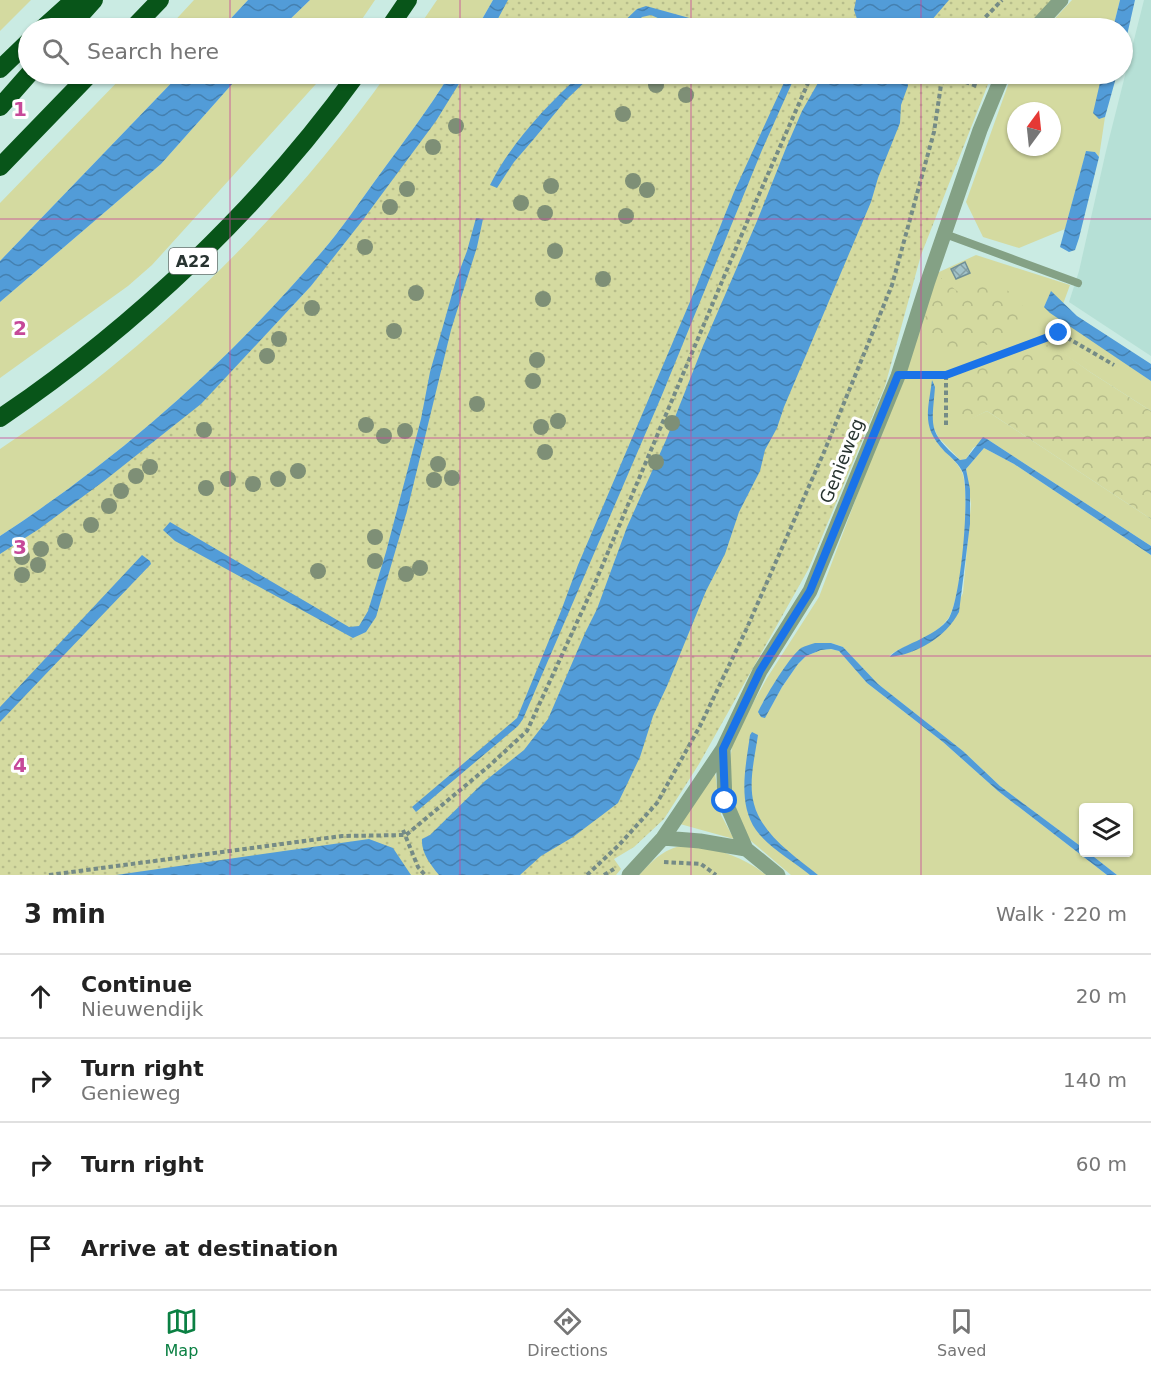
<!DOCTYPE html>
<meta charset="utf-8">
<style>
body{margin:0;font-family:"DejaVu Sans",sans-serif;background:#f2f2f2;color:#222}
.controls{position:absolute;right:18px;bottom:18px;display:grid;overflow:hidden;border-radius:6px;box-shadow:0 2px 4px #0004}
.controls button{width:54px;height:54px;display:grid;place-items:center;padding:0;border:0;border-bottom:2px solid #e0e0e0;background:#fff;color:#222;font:30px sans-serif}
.compass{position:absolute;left:1007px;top:102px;width:54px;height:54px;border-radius:50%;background:#fff;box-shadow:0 2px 4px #0004;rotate:15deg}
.stop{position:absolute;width:18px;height:18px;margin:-14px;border:4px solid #1a73e8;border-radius:50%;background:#fff}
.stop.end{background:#1a73e8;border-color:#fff;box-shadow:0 2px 6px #0008}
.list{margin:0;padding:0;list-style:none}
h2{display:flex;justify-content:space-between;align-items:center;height:78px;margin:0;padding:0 24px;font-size:26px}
h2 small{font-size:20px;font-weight:400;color:#767676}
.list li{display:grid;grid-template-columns:39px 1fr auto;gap:18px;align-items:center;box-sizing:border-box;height:84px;padding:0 24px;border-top:2px solid #e0e0e0}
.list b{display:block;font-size:22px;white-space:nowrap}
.list p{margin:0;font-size:20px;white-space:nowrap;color:#767676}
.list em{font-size:20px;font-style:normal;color:#767676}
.icon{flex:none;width:33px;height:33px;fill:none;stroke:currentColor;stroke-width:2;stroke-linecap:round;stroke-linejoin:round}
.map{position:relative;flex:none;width:1151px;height:875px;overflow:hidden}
.search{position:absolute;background:#fff;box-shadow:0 2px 4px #0004;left:18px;right:18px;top:18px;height:66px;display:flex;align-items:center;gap:15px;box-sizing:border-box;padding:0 21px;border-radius:33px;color:#767676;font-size:22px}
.sheet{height:414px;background:#fff}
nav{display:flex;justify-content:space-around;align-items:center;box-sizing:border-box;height:84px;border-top:2px solid #e0e0e0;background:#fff;font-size:16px;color:#767676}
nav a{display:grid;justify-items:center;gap:3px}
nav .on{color:#0b8043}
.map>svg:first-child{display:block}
</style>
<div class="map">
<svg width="1151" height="875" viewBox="0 0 1151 875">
<defs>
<pattern id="forest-crowns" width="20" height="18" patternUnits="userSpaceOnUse" patternTransform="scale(1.5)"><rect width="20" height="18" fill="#d4daa0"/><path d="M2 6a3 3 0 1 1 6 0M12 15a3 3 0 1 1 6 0" fill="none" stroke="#b6bc8a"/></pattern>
<pattern id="park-dots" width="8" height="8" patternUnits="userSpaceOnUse" patternTransform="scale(1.5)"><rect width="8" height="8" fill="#d4daa0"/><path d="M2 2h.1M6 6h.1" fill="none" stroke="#b6bc8a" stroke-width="1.8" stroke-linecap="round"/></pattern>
<pattern id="water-waves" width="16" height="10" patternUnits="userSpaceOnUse" patternTransform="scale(1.5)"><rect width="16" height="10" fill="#529cd8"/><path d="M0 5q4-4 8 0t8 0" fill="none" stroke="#4480b0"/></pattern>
<pattern id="building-cross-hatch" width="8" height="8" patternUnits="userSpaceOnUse" patternTransform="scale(1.5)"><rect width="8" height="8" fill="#a1c1c8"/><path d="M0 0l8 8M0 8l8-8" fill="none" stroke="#839ea3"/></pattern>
</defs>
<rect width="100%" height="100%" fill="#caebe3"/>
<path fill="#b6e0d6" d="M1144 0H1151V356L1069 302 1079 271 1106 151Z"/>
<path fill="#d4daa0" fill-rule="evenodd" d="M0 0H31L0 31Z
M194 0H248L222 28H168Z
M310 0H375L356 28H281Z
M437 0H493L477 28H418Z
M1072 0H1120L1113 28H1046Z
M125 74H180L0 261V203Z
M241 74H325L152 265 128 286 0 378V302L161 164Z
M387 74H450C429 109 404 141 380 174 360 201 342 229 320 254 227 363 120 458 0 536V449C147 352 286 217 387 74Z
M1012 74H1103L1094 114 1105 117 1099 157 1095 152H1086L1065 229 1019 248 983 237 966 202ZM1016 111H1052V147H1016Z
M976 255 1070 285 1063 304 1051 292 1044 307 1151 381V411L1090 372 1051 345 961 423 987 411 1151 519V546L987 439 973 448 966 459 960 460 938 437 928 414C930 423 931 434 936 441 943 452 956 459 962 472 971 493 962 603 947 620 940 629 928 637 918 642 908 646 897 649 889 656H900L925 645 945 630 963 593 971 504 966 469 984 448 1014 464 1151 555V875H1117L1089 853 1128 852V808H1084L1083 848 1000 786 963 751 878 684 843 647 831 643 789 663 764 700 759 712 765 717 782 687 798 664 806 656 821 650 831 649 839 651 867 683 943 742 998 791 1107 875H791L744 835 726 790 733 739 767 678 819 597 909 357 937 273Z
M715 773 721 815 734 839 680 824Z
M694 844C721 851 744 857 766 875H639C657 856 667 846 694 844Z"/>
<path fill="url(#forest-crowns)" d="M941 278 957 291 995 279 1018 300 1034 321 1007 339 947 356 923 325 932 293Z
M1051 344 1090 372 1151 411V519L987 411 961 424V374Z"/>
<path fill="url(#park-dots)" d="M507 0H1056L1030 28H490Z
M464 74H992L921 255 885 386 808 570 699 764 664 819 634 847 614 859 621 869 616 875H0V553L203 401 310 287Z"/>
<path fill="url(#water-waves)" d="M248 0H310L281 28H222Z
M493 0H508L493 28H477Z
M856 0H949L925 28H876L858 22 854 10Z
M1120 0H1135L1123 53 1122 28H1113Z
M646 6 693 19H713L787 28H697L669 23 651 15 642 17 631 28H617L637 9Z
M180 74H241L161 164 0 302V261Z
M450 74H465L436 121 362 221 311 286 201 404 104 481 39 529 0 554V536C120 458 227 363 320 254 342 229 360 201 380 174 404 141 429 109 450 74Z
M581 74H593L566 100 533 140 514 162 497 188 490 185C511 143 547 105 581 74Z
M788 74H796L762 150 662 395 523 719 518 726 416 812 412 807 517 718 561 611 578 565 692 297 734 192Z
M823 74H906L908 86 901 105 900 123 878 178 871 202 784 407 777 428 765 450 760 471 739 512 725 554 706 591 667 686 653 716 640 757 618 803 573 837 541 856 520 875H439C431 865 421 853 422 839L430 835 485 781 524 750 548 719 585 633 597 609 627 527 666 440 703 346 757 221 786 148 802 111Z
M1102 74H1117L1105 117 1099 119 1093 113Z
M1086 151 1095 152 1099 157 1079 238 1075 250 1069 252 1060 247Z
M476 218 483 219 477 247 451 330 407 511 376 617 366 632 353 638 175 541 163 530 170 522 349 627 359 626 368 611 386 552 421 419 430 372 456 280 467 251Z
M1051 291 1077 316 1151 364V381L1050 313 1044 307Z
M932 380 935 387C932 427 927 431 960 460L966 459 983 437 987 439 1151 546V555L1014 464 984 448 966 469 970 489V524L959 612C946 637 917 654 890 657 895 647 937 637 949 618 961 598 970 495 963 473 959 464 952 458 945 452 921 427 928 412 932 380Z
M142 555 150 561 151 564 0 722V707Z
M815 643H831L843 647 878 684 963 751 1000 786 1083 848 1084 852 1089 853 1117 875H1107L998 791 943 742 867 683 839 651 831 649 821 650 806 656 798 664 782 687 765 718 761 717 758 712C765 697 789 657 801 648 805 646 811 644 815 643Z
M752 732 758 735C755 756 748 783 754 804 762 835 795 856 818 875H810C793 861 769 848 756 830 737 803 746 765 750 735Z
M369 839 393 848 411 875H116Z"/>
<path fill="url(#building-cross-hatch)" stroke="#708f96" stroke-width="1.5" d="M965 262 970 273 956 279 951 269Z"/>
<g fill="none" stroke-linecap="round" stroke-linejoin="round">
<path stroke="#758b86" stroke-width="4" stroke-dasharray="4.5 3" stroke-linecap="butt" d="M975 28 1002 0
M944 74 979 87
M914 375H946
M946 425V375L1059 333 1114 365
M403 830 418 867 425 875
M664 862 701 864 716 875
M49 875 342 836 406 835 489 766 527 731 595 583 750 215 812 74
M587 875 619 845 657 803 700 726 746 630 824 452 892 285 934 132 941 85 947 74
M604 875 614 869"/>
<path stroke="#84a185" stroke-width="8" d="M945 234 1078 283"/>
<path stroke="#84a185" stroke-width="15" d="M1035 28 1061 0
M723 749 725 801 746 849 778 875
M663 838 700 841 746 849
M629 875 663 838 723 749 760 671 810 591 898 376 928 281 980 130 1003 74"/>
<path stroke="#085519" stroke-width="18" d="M43 28 74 0
M69 28 94 0
M133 28 160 0
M389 28 408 0
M0 69 28 42
M0 107 29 74
M0 167 90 74
M0 418C136 326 261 207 357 74"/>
</g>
<g fill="#7e8f76">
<circle cx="656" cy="85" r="8"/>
<circle cx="686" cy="95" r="8"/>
<circle cx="623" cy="114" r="8"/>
<circle cx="456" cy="126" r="8"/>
<circle cx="433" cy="147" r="8"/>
<circle cx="633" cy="181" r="8"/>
<circle cx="551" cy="186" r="8"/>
<circle cx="407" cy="189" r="8"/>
<circle cx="647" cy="190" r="8"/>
<circle cx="521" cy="203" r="8"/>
<circle cx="390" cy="207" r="8"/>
<circle cx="545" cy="213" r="8"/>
<circle cx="626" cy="216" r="8"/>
<circle cx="365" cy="247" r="8"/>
<circle cx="555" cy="251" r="8"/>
<circle cx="603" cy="279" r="8"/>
<circle cx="416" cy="293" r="8"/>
<circle cx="543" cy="299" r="8"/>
<circle cx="312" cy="308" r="8"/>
<circle cx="394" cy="331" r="8"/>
<circle cx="279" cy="339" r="8"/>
<circle cx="267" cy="356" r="8"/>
<circle cx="537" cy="360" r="8"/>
<circle cx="533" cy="381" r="8"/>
<circle cx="477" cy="404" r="8"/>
<circle cx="558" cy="421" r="8"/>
<circle cx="672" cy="423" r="8"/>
<circle cx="366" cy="425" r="8"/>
<circle cx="541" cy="427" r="8"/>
<circle cx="204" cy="430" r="8"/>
<circle cx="405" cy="431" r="8"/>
<circle cx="384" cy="436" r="8"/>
<circle cx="545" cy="452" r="8"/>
<circle cx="656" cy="462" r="8"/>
<circle cx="438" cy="464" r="8"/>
<circle cx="150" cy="467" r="8"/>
<circle cx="298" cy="471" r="8"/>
<circle cx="136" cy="476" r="8"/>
<circle cx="452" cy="478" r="8"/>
<circle cx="228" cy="479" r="8"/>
<circle cx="278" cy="479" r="8"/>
<circle cx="434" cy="480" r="8"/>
<circle cx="253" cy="484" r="8"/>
<circle cx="206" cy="488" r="8"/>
<circle cx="121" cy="491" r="8"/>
<circle cx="109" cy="506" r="8"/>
<circle cx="91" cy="525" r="8"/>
<circle cx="375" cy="537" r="8"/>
<circle cx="65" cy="541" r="8"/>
<circle cx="41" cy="549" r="8"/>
<circle cx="22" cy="557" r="8"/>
<circle cx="375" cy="561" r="8"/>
<circle cx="38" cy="565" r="8"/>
<circle cx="420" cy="568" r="8"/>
<circle cx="318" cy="571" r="8"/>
<circle cx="406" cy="574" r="8"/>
<circle cx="22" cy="575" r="8"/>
</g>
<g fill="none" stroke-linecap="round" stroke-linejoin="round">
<path stroke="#1a73e8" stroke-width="8" d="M725 801 723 749 760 671 810 591 898 375H946L1059 333"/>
</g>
<path fill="none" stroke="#c64999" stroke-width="1.5" stroke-opacity="0.55" d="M230 0V28M460 0V28M691 0V28M921 0V28M230 74V875M460 74V875M691 74V875M921 74V875M0 219H1151M0 438H1151M0 656H1151"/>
<g text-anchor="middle" stroke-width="6" stroke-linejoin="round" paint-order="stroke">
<rect fill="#fff" stroke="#68716f" stroke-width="1.5" x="169" y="248" width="48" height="26" rx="4.5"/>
<g font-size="16" font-weight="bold" fill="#283431">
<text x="193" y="267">A22</text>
</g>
<g font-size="18" fill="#283431" stroke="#fff">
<text transform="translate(842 461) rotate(-68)" y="6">Genieweg</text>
</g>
</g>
<g font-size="20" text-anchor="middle" font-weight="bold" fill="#c64999" stroke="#fff" stroke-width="6" stroke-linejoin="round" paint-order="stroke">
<text x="20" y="116">1</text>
<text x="20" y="335">2</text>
<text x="20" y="554">3</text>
<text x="20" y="772">4</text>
</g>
</svg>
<div class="controls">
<button><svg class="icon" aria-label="layers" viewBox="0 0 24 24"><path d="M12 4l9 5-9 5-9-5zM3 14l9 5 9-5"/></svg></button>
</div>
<svg class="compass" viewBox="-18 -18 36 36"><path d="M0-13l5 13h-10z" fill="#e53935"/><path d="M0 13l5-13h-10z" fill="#767676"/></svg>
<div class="stop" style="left:725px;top:801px"></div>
<div class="stop end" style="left:1059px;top:333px"></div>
<div class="search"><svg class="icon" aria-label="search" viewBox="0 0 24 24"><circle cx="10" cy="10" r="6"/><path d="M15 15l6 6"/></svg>Search here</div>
</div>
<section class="sheet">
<h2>3 min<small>Walk · 220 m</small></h2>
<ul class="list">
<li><svg class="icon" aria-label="ahead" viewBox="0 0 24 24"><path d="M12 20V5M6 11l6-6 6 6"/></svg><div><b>Continue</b><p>Nieuwendijk</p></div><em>20 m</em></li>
<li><svg class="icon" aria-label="right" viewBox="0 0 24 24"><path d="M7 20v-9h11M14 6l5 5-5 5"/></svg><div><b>Turn right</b><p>Genieweg</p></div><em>140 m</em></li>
<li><svg class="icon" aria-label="right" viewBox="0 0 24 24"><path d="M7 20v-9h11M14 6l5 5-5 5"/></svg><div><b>Turn right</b></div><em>60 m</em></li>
<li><svg class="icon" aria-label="arrive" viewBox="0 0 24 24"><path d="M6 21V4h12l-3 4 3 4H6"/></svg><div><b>Arrive at destination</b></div></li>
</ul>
</section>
<nav>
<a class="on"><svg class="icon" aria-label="map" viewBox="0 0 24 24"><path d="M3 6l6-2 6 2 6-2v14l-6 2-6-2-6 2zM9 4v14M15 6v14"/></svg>Map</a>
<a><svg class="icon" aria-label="directions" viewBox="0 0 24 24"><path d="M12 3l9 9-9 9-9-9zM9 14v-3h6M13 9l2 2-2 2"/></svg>Directions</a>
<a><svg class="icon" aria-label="saved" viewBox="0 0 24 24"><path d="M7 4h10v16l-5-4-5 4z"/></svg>Saved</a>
</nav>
